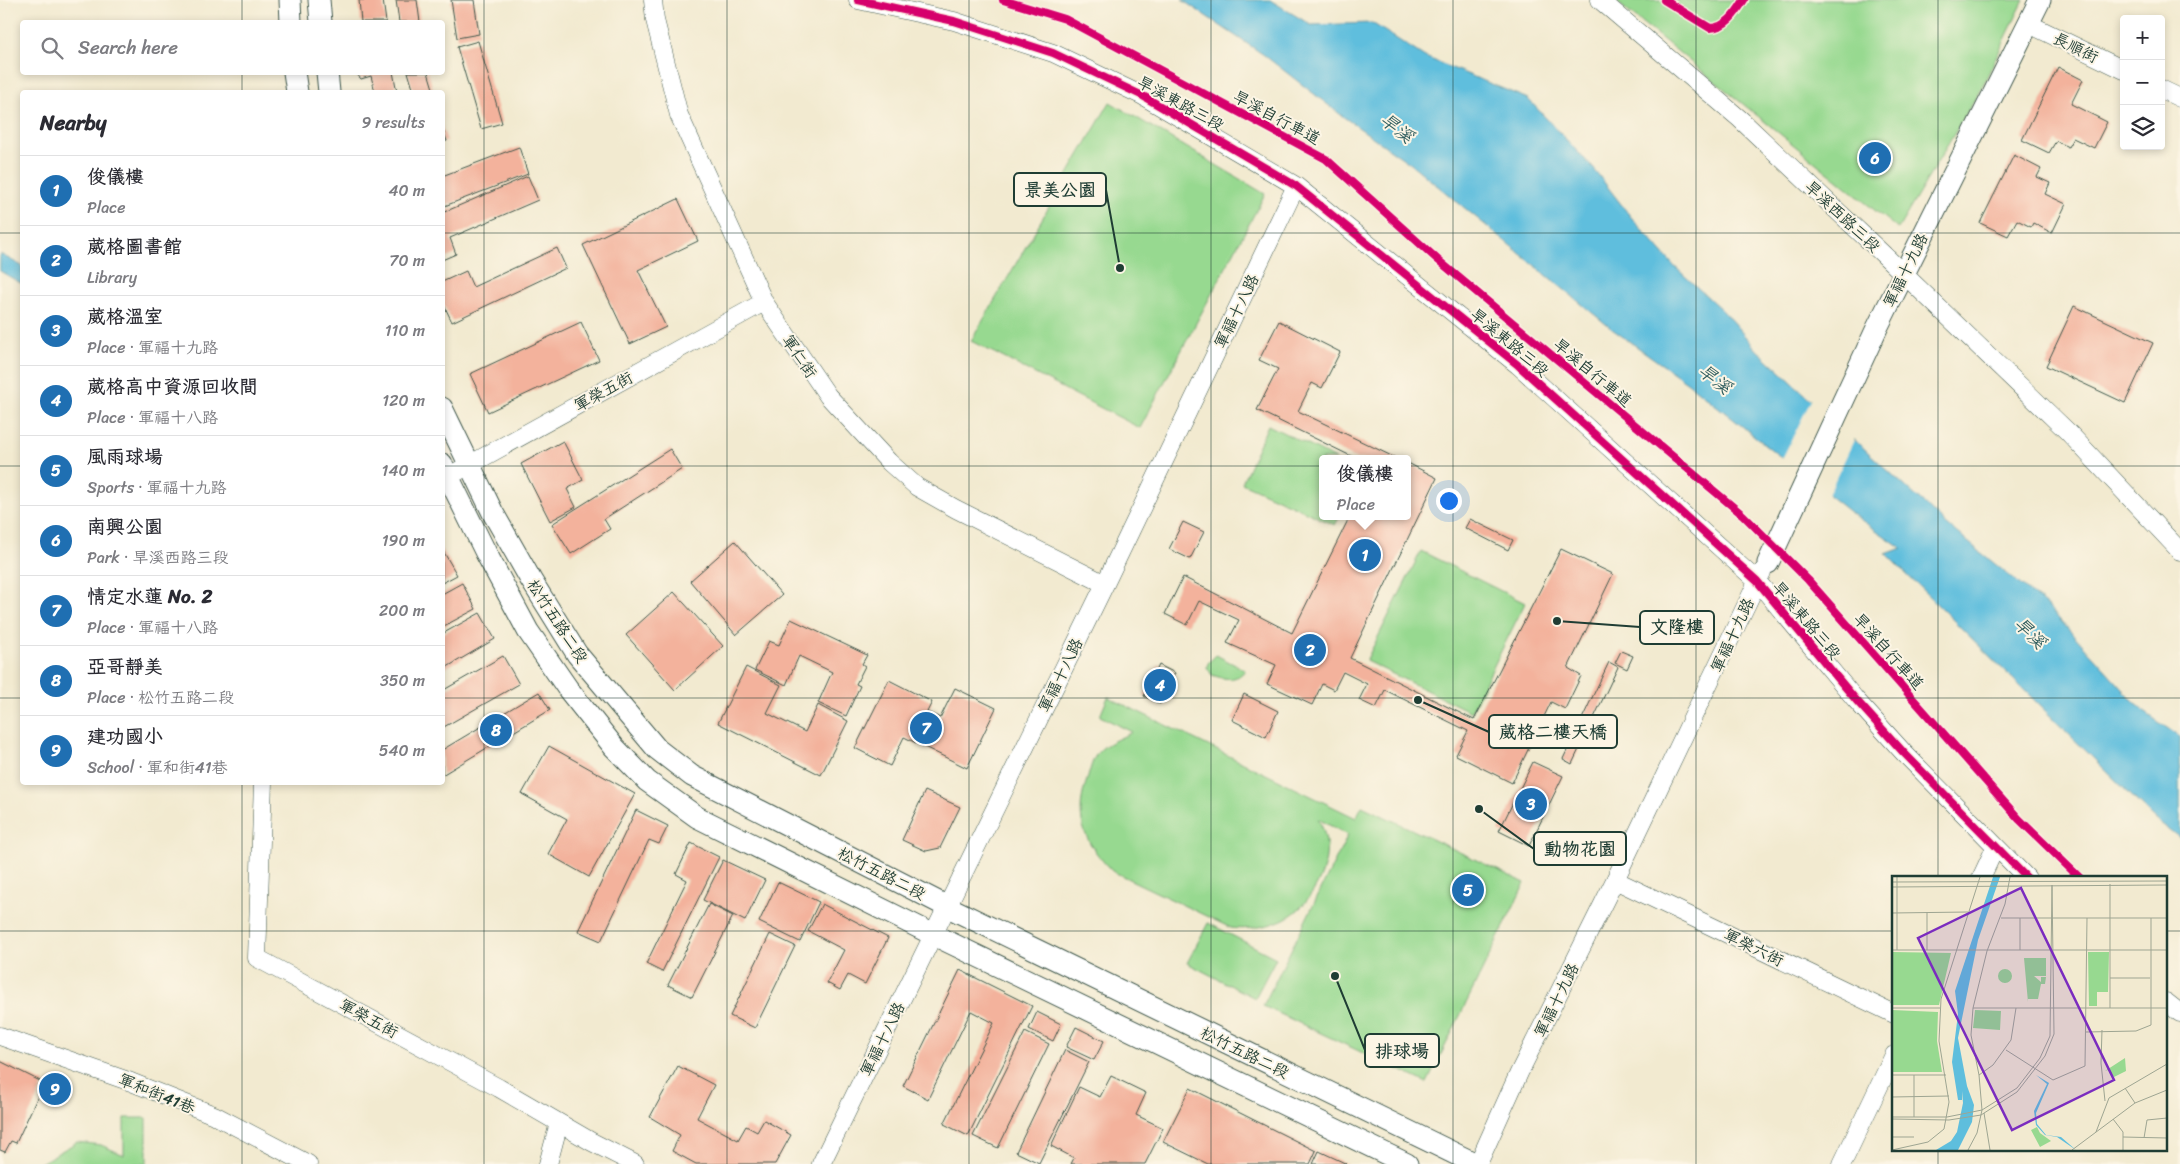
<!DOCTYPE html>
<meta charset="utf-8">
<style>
body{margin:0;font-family:Sriracha,"LXGW WenKai TC",sans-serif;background:#f7f7f7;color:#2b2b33}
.controls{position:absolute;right:15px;top:15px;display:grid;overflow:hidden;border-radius:5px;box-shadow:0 2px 8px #0003}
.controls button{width:45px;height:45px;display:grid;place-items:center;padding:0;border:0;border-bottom:1px solid #e1e1e2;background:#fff;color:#2b2b33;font:25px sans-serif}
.you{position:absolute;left:1448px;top:500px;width:18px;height:18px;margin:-12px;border:4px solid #fff;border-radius:50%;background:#1a73e8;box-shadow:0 0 0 8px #1a73e833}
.badge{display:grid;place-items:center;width:32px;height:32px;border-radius:50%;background:#1f6fb2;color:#fff;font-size:16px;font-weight:700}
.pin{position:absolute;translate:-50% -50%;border:2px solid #fff;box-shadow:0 1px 5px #0006}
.popup{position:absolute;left:1319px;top:455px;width:92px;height:65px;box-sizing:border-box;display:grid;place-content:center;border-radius:5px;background:#fff;filter:drop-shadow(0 1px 4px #0005);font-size:16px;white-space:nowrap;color:#7c7c81}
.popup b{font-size:19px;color:#2b2b33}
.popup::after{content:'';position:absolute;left:50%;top:100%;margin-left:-10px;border:10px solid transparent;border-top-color:#fff}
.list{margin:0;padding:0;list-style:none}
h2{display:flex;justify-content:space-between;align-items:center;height:65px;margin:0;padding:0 20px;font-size:21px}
h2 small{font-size:16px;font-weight:400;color:#7c7c81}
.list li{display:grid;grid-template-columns:32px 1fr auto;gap:15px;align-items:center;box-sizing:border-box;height:70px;padding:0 20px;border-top:1px solid #e1e1e2}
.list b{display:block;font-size:19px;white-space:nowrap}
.list p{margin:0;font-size:16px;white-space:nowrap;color:#7c7c81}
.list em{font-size:16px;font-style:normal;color:#7c7c81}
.icon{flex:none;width:28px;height:28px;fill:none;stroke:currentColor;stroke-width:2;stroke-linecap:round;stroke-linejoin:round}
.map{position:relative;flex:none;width:2180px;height:1164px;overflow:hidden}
.search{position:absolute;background:#fff;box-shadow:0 2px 8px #0003;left:20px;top:20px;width:425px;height:55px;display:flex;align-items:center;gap:12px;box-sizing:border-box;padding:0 18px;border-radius:5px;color:#7c7c81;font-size:19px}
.panel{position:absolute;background:#fff;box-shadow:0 2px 8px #0003;left:20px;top:90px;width:425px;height:695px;border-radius:5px}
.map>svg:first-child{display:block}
</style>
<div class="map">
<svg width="2180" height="1164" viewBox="0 0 2180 1164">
<rect width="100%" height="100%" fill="#fcf5e5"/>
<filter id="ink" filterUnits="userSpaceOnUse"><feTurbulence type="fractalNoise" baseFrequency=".02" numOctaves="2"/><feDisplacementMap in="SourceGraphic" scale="10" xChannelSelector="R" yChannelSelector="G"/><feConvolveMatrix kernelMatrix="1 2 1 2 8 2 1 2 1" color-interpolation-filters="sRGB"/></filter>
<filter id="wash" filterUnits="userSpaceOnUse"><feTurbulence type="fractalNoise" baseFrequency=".0096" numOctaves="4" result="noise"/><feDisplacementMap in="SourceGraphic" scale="20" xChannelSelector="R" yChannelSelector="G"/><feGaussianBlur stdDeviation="1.12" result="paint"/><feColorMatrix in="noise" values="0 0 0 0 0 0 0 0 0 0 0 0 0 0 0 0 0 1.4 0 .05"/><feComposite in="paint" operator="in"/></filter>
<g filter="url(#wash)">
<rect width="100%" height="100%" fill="#f2ead0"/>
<path fill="#97d990" stroke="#5b8b62" d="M1614 0H2024L1982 87 1898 229Z
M1110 102 1265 194 1140 428 971 341Z
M1268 425 1336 459H1322V516H1340L1335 525 1242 483Z
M1421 551 1525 603 1471 712 1366 661Z
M1216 655 1245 670C1237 682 1223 679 1212 675L1207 667 1208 663Z
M1108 697 1356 818 1362 806 1525 883 1427 1083 1263 1006 1348 835 1318 819C1336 849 1323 884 1300 908 1284 924 1253 931 1231 928L1112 871C1083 841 1073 817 1088 777 1090 770 1092 761 1096 755 1104 743 1120 739 1132 732L1100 716Z
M1208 923 1276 958 1255 998 1187 963Z
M124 1118H147V1164H39L77 1142 101 1145 124 1155Z"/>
<path fill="#5ebedd" stroke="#3e7e88" d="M1182 0H1270L1311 25 1372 23 1425 57 1528 99 1593 168 1631 217 1674 266 1724 312 1757 350 1946 524 2049 608 2143 711 2180 737V838L2155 819 1886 554 1902 548 1851 513 1688 383 1612 329 1411 164 1345 118 1264 55Z
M0 254 22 266V284L0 271Z"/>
<path fill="#f2ead0" d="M1812 398 1855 438 1827 497 1781 461Z"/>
<g id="blocks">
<path fill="#f3b29c" d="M359 0H383L386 22H361Z
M396 0H417L420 22H399Z
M451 0H474L479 34 457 38Z
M478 41 502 123 481 129 457 47Z
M2058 67 2083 80 2071 104 2107 122 2094 148 2073 138 2068 147 2056 141 2049 153 2022 140Z
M355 72H393L397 92H375L371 76 361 79Z
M408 72H428L434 92H414Z
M442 127 447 141 442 142Z
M519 147 528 174 442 207V176Z
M2014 155 2041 169 2037 177 2050 183 2045 194 2066 204 2052 233 2033 223 2031 227 2017 220 2008 236 1980 223Z
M528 176 538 200 450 238 456 254 442 260V213Z
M678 199 698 241 638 270 666 327 630 344 583 245Z
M557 248 566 268 452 322 442 301V282L466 271 473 287Z
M2074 306 2153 343 2125 403 2046 366Z
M1279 321 1340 352 1322 388 1312 383 1298 411 1398 459H1357L1257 410 1278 369 1259 360Z
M581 322 599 360 488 412 470 374Z
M563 441 583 480 567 489 576 507 550 521 521 464Z
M670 449 682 469 604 519 610 529 571 554 552 524Z
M1408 463 1437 478 1350 658 1474 720 1561 549 1613 574 1568 668 1581 676 1565 709 1551 702 1512 783 1456 755 1468 731 1385 690 1376 708 1359 700 1367 684 1343 672 1334 690 1322 684 1312 705 1267 684 1276 665 1227 643 1239 620 1199 601 1187 625 1165 614 1183 577 1292 633 1350 516H1408Z
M1470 519 1513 540 1508 550 1465 528Z
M1183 522 1204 532 1190 559 1169 549Z
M735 541 782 595 736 635 690 581Z
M442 549 457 575 442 583Z
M462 583 476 609 442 627V594Z
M674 592 723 646 675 690 626 635Z
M480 613 495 639 442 670V634Z
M791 619 867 655 862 664 865 666 856 684 860 686 846 716 818 703 832 672 799 656 786 685 755 670 769 641 779 645Z
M1621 651 1633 656 1627 669 1615 663Z
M503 656 519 684 442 728V691Z
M1609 662 1618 667 1572 764 1563 759Z
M1159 665 1175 673 1160 704 1144 696Z
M746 667 781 685 767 713 805 732 818 705 848 721 821 775 718 723Z
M889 680 932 702 927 712 940 718 955 688 996 708 967 768 904 737 890 766 855 748Z
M539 692 550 710 442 775V750Z
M1244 694 1278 711 1266 737 1232 720Z
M549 746 635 794 589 877 548 854 567 819 522 794Z
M1533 762 1563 776 1529 846 1499 831Z
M925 791 960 807 940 848 926 851 902 840Z
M636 810 668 826 659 844 649 840 601 941 578 931Z
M691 843 719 857 662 972 646 964 687 880 676 874Z
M723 860 765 880 745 921 703 900Z
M778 882 819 902 800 942 759 922Z
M709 904 733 916 692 997 668 985Z
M822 904 888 938 865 984 848 975 840 990 827 983 844 950 808 931Z
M770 934 795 946 755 1028 730 1016Z
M960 970 1032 1006 968 1136 944 1124 994 1023 971 1011 928 1099 903 1086Z
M1037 1012 1061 1024 1053 1041 1029 1029Z
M1076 1027 1104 1041 1094 1060 1066 1047Z
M1025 1032 1049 1044 998 1148 973 1136Z
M1065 1050 1089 1062 1039 1163 1016 1152Z
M0 1061 44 1083 16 1143 11 1141 5 1152 0 1150Z
M678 1066 714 1085 697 1118 738 1140 746 1126 757 1132 764 1120 791 1135 775 1164H696L672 1151 680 1135 650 1117Z
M1111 1076 1146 1093 1136 1115 1163 1128 1145 1164H1071L1074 1158 1051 1146 1079 1087 1100 1097Z
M1190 1088 1316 1151 1310 1164H1208L1163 1142Z
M1319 1151 1347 1164H1313Z"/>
</g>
</g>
<g filter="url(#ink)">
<use href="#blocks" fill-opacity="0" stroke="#3f574b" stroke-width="1"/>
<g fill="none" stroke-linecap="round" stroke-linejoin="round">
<defs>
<path id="minor" d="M653 0 655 20 679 115 764 302 828 396 889 462 917 487 956 509 1105 584
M858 0 954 21 1053 53 1143 96 1296 186 1518 365 1757 581 1856 700 1904 753 2027 878
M1600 0 1740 119 1885 256 2068 432 2180 551
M2029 24 2124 70
M2161 89 2180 98
M442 480 764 302
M263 782 257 958 499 1088 592 1142 635 1164
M1981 878 1995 848
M1615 880 1894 1014
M2166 1002 2180 1013
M0 1036 131 1082 214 1115 308 1164
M548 1164 559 1123
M821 1164 1105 584 1296 186
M1478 1164 1519 1073 1615 880 1762 572
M1842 1164 1894 1055"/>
<path id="tertiary" d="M290 0 291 22
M319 0 321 22
M294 72 297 92
M327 72 329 92
M442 408 493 513 531 580 577 654 657 749 692 776 946 906 1476 1164
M442 464 486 553 528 631 568 689 614 747 647 781 697 817 932 934 1407 1164
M1768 563 1877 328 2040 0"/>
</defs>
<use href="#minor" stroke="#3f574b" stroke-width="19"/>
<use href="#tertiary" stroke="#3f574b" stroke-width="23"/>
<use href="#minor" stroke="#fff" stroke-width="18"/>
<use href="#tertiary" stroke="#fff" stroke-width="21"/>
<defs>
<path id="cycleway" d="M858 0 954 21 1053 53 1143 96 1296 186 1518 365 1757 581 1856 700 1904 753 2027 878
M1003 0 1065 19 1326 159 1438 260 1743 515 1808 580 2019 819 2080 878
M1664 0 1710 28C1726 28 1736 13 1744 0"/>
</defs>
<use href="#cycleway" stroke="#fcf5e5" stroke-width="11"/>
<use href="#cycleway" stroke="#d6006c" stroke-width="8"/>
</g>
</g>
<path fill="none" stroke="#1f3d34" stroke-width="1" stroke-opacity="0.55" d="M242 0V22M484 0V1164M727 0V1164M969 0V1164M1211 0V1164M1453 0V1164M1696 0V1164M1938 0V878M242 72V92M0 233H22M442 233H2180M0 466H22M442 466H2180M0 698H22M442 698H2180M242 782V1164M0 931H1894M2166 931H2180M1938 1150V1164"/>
<g text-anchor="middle" stroke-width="4" stroke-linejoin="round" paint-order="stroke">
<g font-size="16" fill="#1f3d34" stroke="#fcf5e5">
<text transform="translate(2076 47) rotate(26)" y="6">長順街</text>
<text transform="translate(1181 103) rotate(29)" y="6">旱溪東路三段</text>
<text transform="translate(1277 117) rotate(28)" y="6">旱溪自行車道</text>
<text transform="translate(1843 216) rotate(43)" y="6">旱溪西路三段</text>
<text transform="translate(1905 270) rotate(-64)" y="6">軍福十九路</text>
<text transform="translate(1236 311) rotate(-64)" y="6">軍福十八路</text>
<text transform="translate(1510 342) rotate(40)" y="6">旱溪東路三段</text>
<text transform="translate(800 356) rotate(56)" y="6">軍仁街</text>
<text transform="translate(1593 372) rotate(40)" y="6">旱溪自行車道</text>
<text transform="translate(603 391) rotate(-29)" y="6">軍榮五街</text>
<text transform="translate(1807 620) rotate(50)" y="6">旱溪東路三段</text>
<text transform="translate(558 621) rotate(57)" y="6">松竹五路二段</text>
<text transform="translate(1732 635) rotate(-65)" y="6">軍福十九路</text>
<text transform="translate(1889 651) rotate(48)" y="6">旱溪自行車道</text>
<text transform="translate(1060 675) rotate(-64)" y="6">軍福十八路</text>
<text transform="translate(882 873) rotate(27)" y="6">松竹五路二段</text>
<text transform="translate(1754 947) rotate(26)" y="6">軍榮六街</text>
<text transform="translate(1556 1000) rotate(-64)" y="6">軍福十九路</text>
<text transform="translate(369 1018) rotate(28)" y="6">軍榮五街</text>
<text transform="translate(882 1039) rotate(-64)" y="6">軍福十八路</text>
<text transform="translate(1245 1052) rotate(26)" y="6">松竹五路二段</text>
<text transform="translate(157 1093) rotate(22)" y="6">軍和街41巷</text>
</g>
<g font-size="18" font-style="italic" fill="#2f5d5e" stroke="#fcf5e5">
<text transform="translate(1397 128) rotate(38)" y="6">旱溪</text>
<text transform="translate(1715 379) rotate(38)" y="6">旱溪</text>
<text transform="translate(2030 633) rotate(44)" y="6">旱溪</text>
</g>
</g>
<g transform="translate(1892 876)">
<rect width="275" height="275" fill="#f2ead0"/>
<path d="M0 76 59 77 47 129H0ZM196 76H217L216 116H205V130H197ZM132 82H154V100H142L149 106V101H154L153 108H149L146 123H136V126ZM106 100a7 7 0 1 1 14 0a7 7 0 1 1-14 0ZM0 134 46 136 45 165 50 196H0ZM83 134 109 135 108 154 81 152ZM233 182 234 195 222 201 216 194 213 195ZM145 251 148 257 159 265 148 271 139 254Z" fill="#97d990"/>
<path d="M101 1H108L86 64 66 162 75 210 82 229 80 246 66 274H44L59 265 65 256 71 227 70 215V224H66L60 186 66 138 63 115ZM144 199 157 207 144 237 145 248 154 259 169 261 184 274 165 261 153 259 144 249 142 235 155 208Z" fill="#5ebedd"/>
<path fill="none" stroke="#9ea592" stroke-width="1" d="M0 6 275 5M218 8V132M0 11 275 9M0 37 76 36M109 42H275M128 42V74M0 74H275M5 74V1M35 74V36M218 102H258M0 132H48M81 132H275M210 154 209 187 213 225M194 156 244 155 259 149V42M114 174 161 204 193 190 195 42M0 199H54M87 199 101 189 119 164 124 132M233 212 243 227M0 221 57 220M92 237 98 274M0 241H55L90 234 125 212 148 182 158 160 160 9M22 241V199M0 243 57 244 89 239 125 216 153 180 162 158 160 9M221 243 231 256V274M204 256 217 222 275 188M0 261H22M231 261 275 262M252 262 255 244 275 242M0 274 36 266 52 253 57 226 47 165 49 123 88 1M76 274 85 257 90 234 87 199 79 159 81 132 95 75 113 28 118 1M180 274 243 227 275 214"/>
<path fill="#7b2cbf" fill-opacity="0.15" stroke="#7b2cbf" stroke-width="2.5" d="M129 12 222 204 120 254 26 62Z"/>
<rect width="275" height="275" fill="none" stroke="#1f3d34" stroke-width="2.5"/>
</g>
<path fill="none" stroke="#1f3d34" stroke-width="2" d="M1120 268L1106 190M1557 621L1640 627M1418 700L1489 732M1479 809L1534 849M1335 976L1365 1050"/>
<g fill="#1f3d34" stroke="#fcf5e5" stroke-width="2">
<circle cx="1120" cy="268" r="5"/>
<circle cx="1557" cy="621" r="5"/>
<circle cx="1418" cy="700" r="5"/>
<circle cx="1479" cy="809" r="5"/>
<circle cx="1335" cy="976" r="5"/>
</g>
<g fill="#fcf5e5" stroke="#1f3d34" stroke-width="2">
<rect x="1014" y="173" width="92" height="33" rx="5"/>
<rect x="1640" y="611" width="74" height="33" rx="5"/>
<rect x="1489" y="715" width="128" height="33" rx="5"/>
<rect x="1534" y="832" width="92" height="33" rx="5"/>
<rect x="1365" y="1034" width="74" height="33" rx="5"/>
</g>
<g font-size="18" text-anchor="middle" font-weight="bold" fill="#1f3d34">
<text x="1060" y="196">景美公園</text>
<text x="1677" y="633">文隆樓</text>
<text x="1553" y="738">葳格二樓天橋</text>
<text x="1580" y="855">動物花園</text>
<text x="1402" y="1057">排球場</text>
</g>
</svg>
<div class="controls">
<button>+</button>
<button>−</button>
<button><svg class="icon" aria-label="layers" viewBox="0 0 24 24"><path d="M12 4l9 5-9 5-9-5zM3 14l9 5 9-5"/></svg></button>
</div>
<div class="you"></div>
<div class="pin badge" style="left:1365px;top:555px">1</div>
<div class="popup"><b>俊儀樓</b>Place</div>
<div class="pin badge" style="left:1310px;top:650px">2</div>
<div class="pin badge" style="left:1531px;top:804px">3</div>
<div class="pin badge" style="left:1160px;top:685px">4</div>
<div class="pin badge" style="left:1468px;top:890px">5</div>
<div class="pin badge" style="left:1875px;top:158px">6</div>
<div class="pin badge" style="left:926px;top:728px">7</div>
<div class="pin badge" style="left:496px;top:730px">8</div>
<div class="pin badge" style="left:55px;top:1089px">9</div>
<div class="search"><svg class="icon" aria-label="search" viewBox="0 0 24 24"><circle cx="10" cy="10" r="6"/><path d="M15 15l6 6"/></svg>Search here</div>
<section class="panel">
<h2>Nearby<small>9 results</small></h2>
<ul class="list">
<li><span class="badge">1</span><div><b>俊儀樓</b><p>Place</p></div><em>40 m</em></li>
<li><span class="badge">2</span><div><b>葳格圖書館</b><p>Library</p></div><em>70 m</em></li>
<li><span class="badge">3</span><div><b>葳格溫室</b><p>Place · 軍福十九路</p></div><em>110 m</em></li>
<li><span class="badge">4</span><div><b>葳格高中資源回收間</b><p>Place · 軍福十八路</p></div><em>120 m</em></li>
<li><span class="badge">5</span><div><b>風雨球場</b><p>Sports · 軍福十九路</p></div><em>140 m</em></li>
<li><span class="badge">6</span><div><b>南興公園</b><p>Park · 旱溪西路三段</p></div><em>190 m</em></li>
<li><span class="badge">7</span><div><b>情定水蓮 No. 2</b><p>Place · 軍福十八路</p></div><em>200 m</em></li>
<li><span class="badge">8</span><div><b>亞哥靜美</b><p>Place · 松竹五路二段</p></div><em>350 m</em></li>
<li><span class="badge">9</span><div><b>建功國小</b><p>School · 軍和街41巷</p></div><em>540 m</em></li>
</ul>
</section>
</div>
